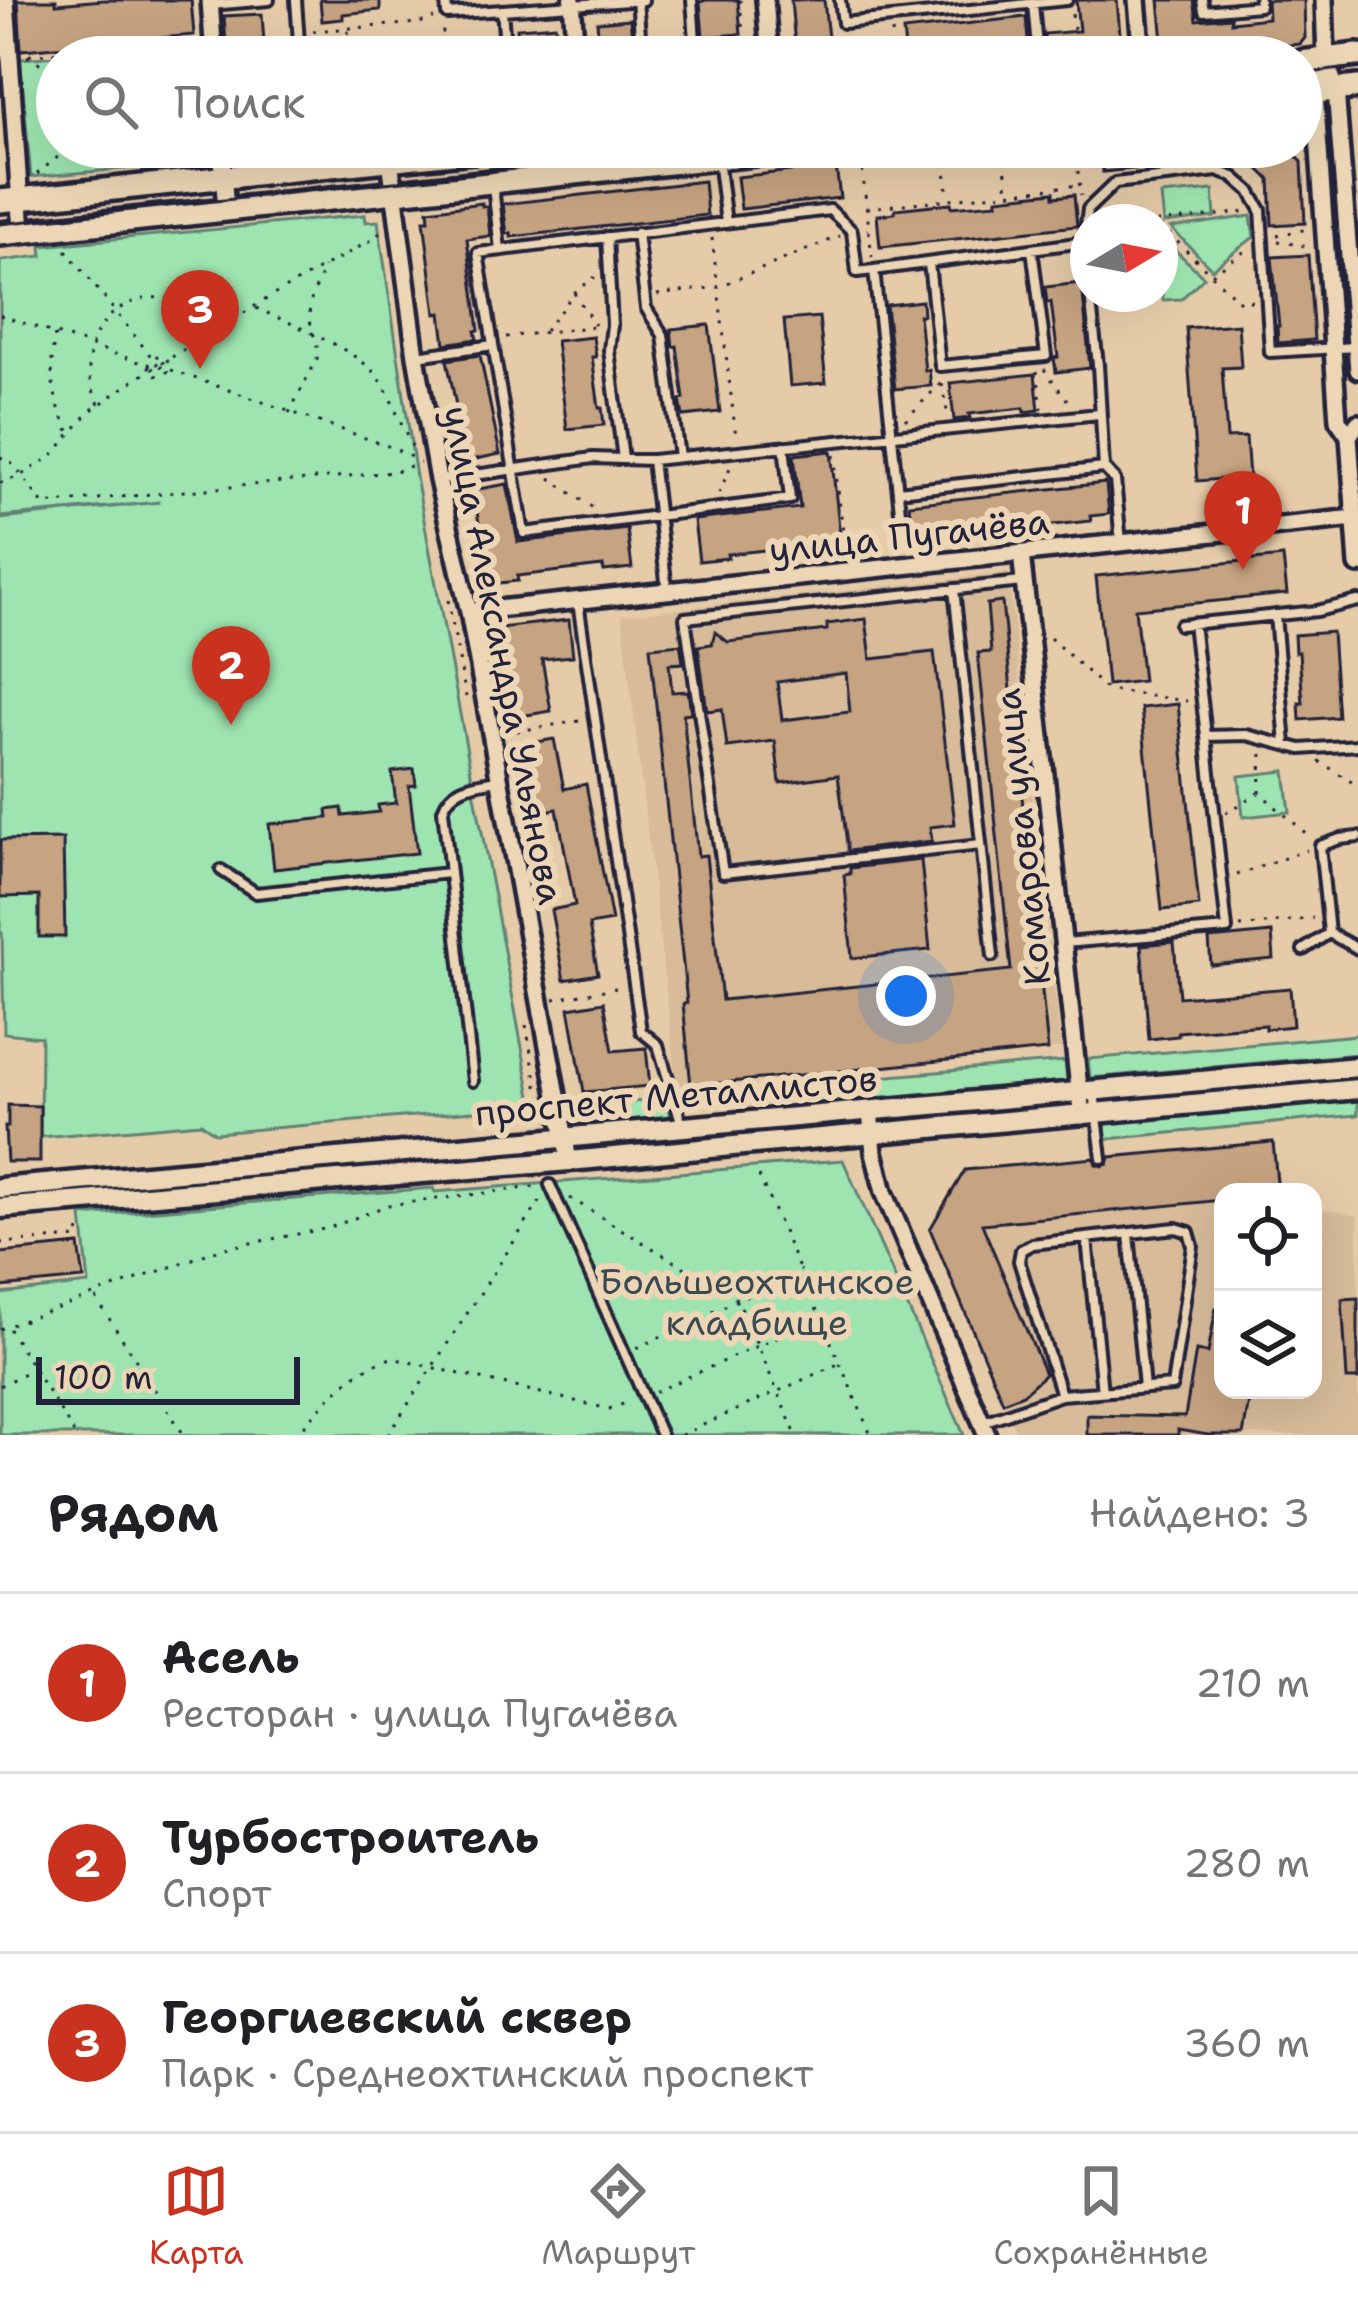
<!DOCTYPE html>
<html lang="ru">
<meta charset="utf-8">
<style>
body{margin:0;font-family:"Shantell Sans",sans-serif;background:#f2f2f2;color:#202124}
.controls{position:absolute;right:36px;bottom:36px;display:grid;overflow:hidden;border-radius:24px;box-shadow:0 12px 48px #0002}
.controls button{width:108px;height:108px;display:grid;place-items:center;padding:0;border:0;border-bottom:3px solid #e0e0e0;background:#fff;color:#202124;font:60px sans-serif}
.compass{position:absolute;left:1070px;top:204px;width:108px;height:108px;border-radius:50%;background:#fff;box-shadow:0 12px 48px #0002;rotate:80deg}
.scale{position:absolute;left:36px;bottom:30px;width:264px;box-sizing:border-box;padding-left:12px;border:6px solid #22223b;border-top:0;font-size:33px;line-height:42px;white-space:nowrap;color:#22223b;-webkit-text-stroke:9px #ecd6b5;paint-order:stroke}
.you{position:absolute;left:906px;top:996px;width:42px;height:42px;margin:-30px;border:9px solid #fff;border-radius:50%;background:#1a73e8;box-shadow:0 0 0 18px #1a73e833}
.badge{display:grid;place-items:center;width:78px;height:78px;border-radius:50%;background:#c8321e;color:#fff;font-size:39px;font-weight:700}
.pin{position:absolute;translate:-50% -99px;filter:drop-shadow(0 3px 6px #0008)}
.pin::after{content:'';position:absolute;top:63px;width:42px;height:36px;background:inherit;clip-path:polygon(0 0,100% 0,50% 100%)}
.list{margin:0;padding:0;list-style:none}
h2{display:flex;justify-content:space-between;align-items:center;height:156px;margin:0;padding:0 48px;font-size:51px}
h2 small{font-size:39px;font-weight:400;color:#757577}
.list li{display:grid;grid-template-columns:78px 1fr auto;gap:36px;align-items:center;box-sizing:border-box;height:180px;padding:0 48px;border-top:3px solid #e0e0e0}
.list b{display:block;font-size:45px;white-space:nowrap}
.list p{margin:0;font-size:39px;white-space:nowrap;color:#757577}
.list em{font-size:39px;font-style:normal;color:#757577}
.icon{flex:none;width:66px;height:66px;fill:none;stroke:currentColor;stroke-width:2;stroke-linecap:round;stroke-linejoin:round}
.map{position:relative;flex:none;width:1358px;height:1435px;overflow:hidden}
.search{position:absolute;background:#fff;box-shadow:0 12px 48px #0002;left:36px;right:36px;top:36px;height:132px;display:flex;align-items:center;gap:30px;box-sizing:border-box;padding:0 42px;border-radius:66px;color:#757577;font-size:45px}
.sheet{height:696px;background:#fff}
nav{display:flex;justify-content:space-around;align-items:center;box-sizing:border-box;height:168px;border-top:3px solid #e0e0e0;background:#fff;font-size:33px;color:#757577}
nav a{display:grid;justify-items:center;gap:6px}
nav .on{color:#c8321e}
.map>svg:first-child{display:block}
</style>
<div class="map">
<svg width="1358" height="1435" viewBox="0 0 1358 1435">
<rect width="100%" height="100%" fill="#e6cba8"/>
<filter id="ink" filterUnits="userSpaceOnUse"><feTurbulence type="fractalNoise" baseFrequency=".00833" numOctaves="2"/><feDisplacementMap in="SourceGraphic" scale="24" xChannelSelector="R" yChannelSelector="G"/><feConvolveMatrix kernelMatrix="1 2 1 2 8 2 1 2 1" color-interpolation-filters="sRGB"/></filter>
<g filter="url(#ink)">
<path fill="#d8bc9a" d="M1008 573 1061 1048 677 1087 622 615Z
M1273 1142 1278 1192H1223V1390H1313V1207L1358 1216V1435H1017L930 1229 965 1170Z"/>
<path fill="#9ee4b0" stroke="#608376" stroke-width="3" d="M194 44 195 57H57V147H203L205 162 31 177 20 59Z
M1213 190 1215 217 1164 223 1161 195Z
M365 215 366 222 378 221 416 477 531 1096 520 1107 215 1133 201 1123 40 1137 41 1037 4 1033 2 933 0 932V519L160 502 0 517V261L42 256 41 246Z
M1251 216 1254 237 1212 269 1171 228Z
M1160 236 1204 277 1181 299 1163 300Z
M1285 771 1290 812 1243 817 1239 776Z
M1358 1035V1054L1090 1078 1088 1059Z
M1065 1061 1067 1081 816 1104 806 1083Z
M668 1098 670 1120 588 1129 586 1107Z
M1358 1098V1115L1106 1139 1105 1120Z
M843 1160 964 1435H0V1294L89 1284 82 1216 433 1188 435 1192Z"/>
<path fill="#c6a381" stroke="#22223b" stroke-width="3" fill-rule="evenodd" d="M18 0H56V4L103 0H191L194 35 21 50Z
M320 0H380V10L343 14V19L322 21Z
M706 0H738L741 34 703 37 700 2Z
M791 0H824L830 57H796Z
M1076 0H1117L1122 57H1046L1044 34 1079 31Z
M1159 0H1194L1197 20 1231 17V22L1268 18 1267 0H1304L1305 38 1300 44 1169 57 1164 52Z
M262 14 265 57H227L224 16Z
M1026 17 1029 53 991 57H906L903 31Z
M630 19 634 57H600L597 22Z
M555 25 558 57H520L517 28Z
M1101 147H1287L1302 162 1305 223 1272 225 1270 180 1247 157 1103 172Z
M836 166 840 198 741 209 737 177Z
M704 181 707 215 511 237V233L507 234 503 204Z
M1054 192V197L1074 195 1077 226 880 247 877 215 895 213V209L951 203 952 207 997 203V198Z
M482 203V206H487L490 236 467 239 479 330 475 331 477 339 445 344 441 313 436 314 424 220H429L428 210Z
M1308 255 1314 340 1278 343 1277 326H1279L1272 257Z
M1082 283 1090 368 1056 372 1054 358 1058 357 1051 302 1047 303 1045 287Z
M922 301 923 315H919L925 371 929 370 931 386 895 389 886 305Z
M819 317 826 383 790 386 784 320Z
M1238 324 1241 367 1222 368 1227 438 1246 437 1249 477 1197 481 1186 328Z
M709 325 720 412 683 416 680 400 684 399 677 346 673 347 671 329Z
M593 337 596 357H592L599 408H602L604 425 567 429 556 341Z
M480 355 500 454 467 461 447 360Z
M1035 374 1039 410 1025 412 1024 408 969 414 970 418 954 420 950 383Z
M831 451 841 546 812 549V545L727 554 728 558 699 561 694 520 800 508 794 455Z
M1106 483 1109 514 1090 516 1091 521 1034 527V522L989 527V532L932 538 931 533 912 535 909 504Z
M507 484 518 542 627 529 632 568 604 571 603 566 517 576 518 581 490 584 473 490Z
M1283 557 1287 594 1135 609 1143 681 1107 685 1096 576Z
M1002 602 1048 1050 691 1086 683 1004 687 1003 650 647 680 644 681 648 683 663 669 664 672 692 688 691 691 713 683 714 698 856 706 855 722 1000 1011 970 978 653 991 652 987 604Z
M866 619 871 659 934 652 955 824 930 827 932 841 848 851 838 775 780 783 775 741 727 747 722 709 707 711 698 646 712 644 715 632 728 642 827 630V624ZM846 673 850 712 782 720 777 682Z
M569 620 573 656 542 659 551 711 515 717 499 628Z
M1332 632 1338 717 1300 720 1299 703H1303L1299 652H1295L1294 635Z
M1178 704 1199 906 1162 910 1141 708Z
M554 739 564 789 586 784 612 921 589 925 598 974 564 980 551 910 575 905 557 809 533 813 520 745Z
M414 769 416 785 409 786 417 853 274 869 269 824 328 818 327 810 342 808 343 816 379 812 378 805 396 803 392 772Z
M63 839 65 937H39V896L0 897V840Z
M921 860 930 950 852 958 844 875 850 874V868Z
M1272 933 1274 959 1211 965 1209 939Z
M1174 942 1179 997 1290 988 1293 1026 1265 1029V1025L1178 1032V1036L1149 1039 1141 945Z
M604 1002 613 1051 646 1048 650 1086 584 1092 569 1008Z
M8 1105 40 1106V1162H7L5 1127H8Z
M1273 1142 1278 1192H1223V1200L982 1224 1045 1374 1023 1394 1003 1402 930 1229 965 1170 1094 1158 1096 1164 1102 1166 1108 1164 1110 1157Z
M79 1245 84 1279 0 1287V1253Z
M1358 1298V1379H1347L1342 1299Z
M1216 1308 1223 1309V1390H1251L1243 1435H1208L1178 1430V1435H1087V1415L1185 1417 1196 1351 1208 1353Z"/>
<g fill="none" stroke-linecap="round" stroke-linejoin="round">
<defs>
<path id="service" d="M296 0 300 57
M446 0 447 14 643 0
M637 0 642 57
M692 0 696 54
M840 0 843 23 1067 0
M1202 0 1204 11 1259 6V0
M1033 4 1038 57
M211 5 269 0
M502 10 506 57
M660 57 768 48
M718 159 726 223
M493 186 500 250
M637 233 646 308 663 335 679 457
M607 237 612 325 609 350 623 459
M1084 242 1088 277
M929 263 940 366 1046 356 1032 249
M1090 294 1098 365 1104 468 1115 480 1121 542
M417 356 493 345
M784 446 790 499 524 533 478 253 830 210 852 231 857 272 874 270
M652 460 667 590
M440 480 593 458 652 460 1099 414
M898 491 1104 468
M902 530 874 270 1084 242 1088 209 1115 183 1217 171 1234 177 1250 191 1261 210 1270 352 1356 347
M954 589 993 956
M578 602 641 1031 658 1045 683 1128
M1275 615 1286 745
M1193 623 1206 736
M1180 625 1317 611 1358 601
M1358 837 1340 839 1320 846 1329 933 1358 949
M981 845 723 873 685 618 1022 582
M221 870 256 893 449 873
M1065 943 1227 929 1206 736 1247 735 1301 749 1358 745
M1303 950 1329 933
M473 1081 443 810C451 785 475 784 498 780
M1094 1091 1102 1158
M550 1185 661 1435
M1129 1234 1144 1388
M1087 1238 1102 1392
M983 1422 1061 1395 1019 1261 1021 1250 1032 1244 1176 1228 1189 1232 1193 1246 1172 1386 1061 1395"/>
<path id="minor" d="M6 0 22 232
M210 0 214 57
M572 0 576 57
M765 0 770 57
M1137 0 1142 57
M1324 0 1326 59
M221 147 226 210
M582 147 584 172
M390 160 416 356 438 480 469 612 569 1161
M1358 370 1336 90 1326 59 1315 93 1338 420 1349 436 1358 423
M1349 436 1358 565
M1021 553 1082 1116
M469 612 1355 518
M870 1111 874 1152 884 1192 987 1435"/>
<path id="tertiary" d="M0 1188 1358 1067
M0 1208 569 1161 1358 1089"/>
<path id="secondary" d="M1301 62 1358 55
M1301 94 1358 87
M0 201 511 147
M0 234 821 147"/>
</defs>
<use href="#service" stroke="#22223b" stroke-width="16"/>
<use href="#minor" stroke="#22223b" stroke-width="24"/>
<use href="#tertiary" stroke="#22223b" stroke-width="27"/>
<use href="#secondary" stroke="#22223b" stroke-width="30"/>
<path stroke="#22223b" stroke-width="3" stroke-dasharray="3 9" stroke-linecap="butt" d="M740 0 743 36
M1072 14 1074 28H1079
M313 31 419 23 434 18
M347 31 369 57
M892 32 895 57
M29 55 193 40
M27 56 57 73
M183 57 195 47
M437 57 444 27
M121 147 123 169
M1003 147 1008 192
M1075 147 1081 196
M943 150 948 197
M861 159 869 229 867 230
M37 174 70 147
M867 208 1079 185
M1157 222 1245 212
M1160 225 1240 302 1253 301
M869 231 872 257
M1277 235 1309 229
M712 238 736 437
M1278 241 1309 247
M66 250 158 365
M1212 274 1248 249
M574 293 595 325
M657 295 718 287 840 236
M256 308C289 323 364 352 381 381 395 403 401 429 415 451
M0 315 148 365 160 366 391 447 415 459
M545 331 574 293 595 277
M55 335C48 371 53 403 71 434
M506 337 598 326
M149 366a10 10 0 1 1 20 0a10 10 0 1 1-20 0Z
M1044 369 1071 405
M1037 371 1042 409
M942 384 948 416
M99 404C57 323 156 256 216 329
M289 413 317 359V347L309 317 310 303 324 267
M905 420 942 382 941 378
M834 455 845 551
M0 457 14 465 43 504 393 472 420 463
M550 478 596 510
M0 483 20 476 52 456 90 411 136 379 270 297 377 237 381 230
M719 493 732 463
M448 600 466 697
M1050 638 1107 690 1187 701
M505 733 585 720
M1262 754 1260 793 1310 837
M1319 761 1358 786
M1226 813 1259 793
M1237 875 1307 850
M1240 927 1313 918
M554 999 621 987
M526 1025 541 1107
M759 1176 871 1435
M570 1198 738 1300 796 1435
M0 1243 79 1238 78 1223
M96 1298 184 1435
M0 1329 220 1249 329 1228 388 1205 534 1187
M9 1329 75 1435
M637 1348 801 1270
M0 1386 30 1370
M655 1392 821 1317
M296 1435C324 1405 350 1368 392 1358L609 1409 629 1402
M388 1435 541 1200
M681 1435 838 1364"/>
<use href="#service" stroke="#ecd6b5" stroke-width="8"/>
<use href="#minor" stroke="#ecd6b5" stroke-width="15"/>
<use href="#tertiary" stroke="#ecd6b5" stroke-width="18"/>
<use href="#secondary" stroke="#ecd6b5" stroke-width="21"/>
<path stroke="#22223b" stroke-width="3" d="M1301 74 1358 67
M0 224 722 147"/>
</g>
</g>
<g text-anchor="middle" stroke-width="12" stroke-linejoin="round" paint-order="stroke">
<g font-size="36" fill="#22223b" stroke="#ecd6b5">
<text transform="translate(909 535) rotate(-6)" y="13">улица Пугачёва</text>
<text transform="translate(504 655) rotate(79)" y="13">улица Александра Ульянова</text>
<text transform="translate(1022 837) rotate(-96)" y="13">Комарова улица</text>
<text transform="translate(676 1095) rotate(-5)" y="13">проспект Металлистов</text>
</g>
<g font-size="36" fill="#3b4952" stroke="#ecd6b5">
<text x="757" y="1294">Большеохтинское<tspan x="757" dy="41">кладбище</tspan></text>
</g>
</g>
</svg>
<div class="controls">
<button><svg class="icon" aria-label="locate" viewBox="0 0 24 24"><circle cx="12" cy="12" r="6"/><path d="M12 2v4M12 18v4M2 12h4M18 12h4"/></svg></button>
<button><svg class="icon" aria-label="layers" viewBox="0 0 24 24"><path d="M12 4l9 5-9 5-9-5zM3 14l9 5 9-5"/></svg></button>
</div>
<svg class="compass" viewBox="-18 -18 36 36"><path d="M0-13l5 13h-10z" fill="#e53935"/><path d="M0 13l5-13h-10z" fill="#757577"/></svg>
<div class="scale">100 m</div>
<div class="you"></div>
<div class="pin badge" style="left:1243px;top:570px">1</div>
<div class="pin badge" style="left:231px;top:725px">2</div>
<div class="pin badge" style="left:200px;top:369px">3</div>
<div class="search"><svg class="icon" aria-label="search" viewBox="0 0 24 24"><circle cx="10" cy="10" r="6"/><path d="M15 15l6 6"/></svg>Поиск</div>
</div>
<section class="sheet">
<h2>Рядом<small>Найдено: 3</small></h2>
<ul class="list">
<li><span class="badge">1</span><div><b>Асель</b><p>Ресторан · улица Пугачёва</p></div><em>210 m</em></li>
<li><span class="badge">2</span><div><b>Турбостроитель</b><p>Спорт</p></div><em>280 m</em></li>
<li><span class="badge">3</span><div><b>Георгиевский сквер</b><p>Парк · Среднеохтинский проспект</p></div><em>360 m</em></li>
</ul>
</section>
<nav>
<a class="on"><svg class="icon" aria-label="map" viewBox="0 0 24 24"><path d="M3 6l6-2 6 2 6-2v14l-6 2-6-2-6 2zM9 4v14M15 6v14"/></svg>Карта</a>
<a><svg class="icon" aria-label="directions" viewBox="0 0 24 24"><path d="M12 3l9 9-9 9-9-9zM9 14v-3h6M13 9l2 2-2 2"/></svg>Маршрут</a>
<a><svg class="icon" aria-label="saved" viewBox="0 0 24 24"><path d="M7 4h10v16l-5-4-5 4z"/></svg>Сохранённые</a>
</nav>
